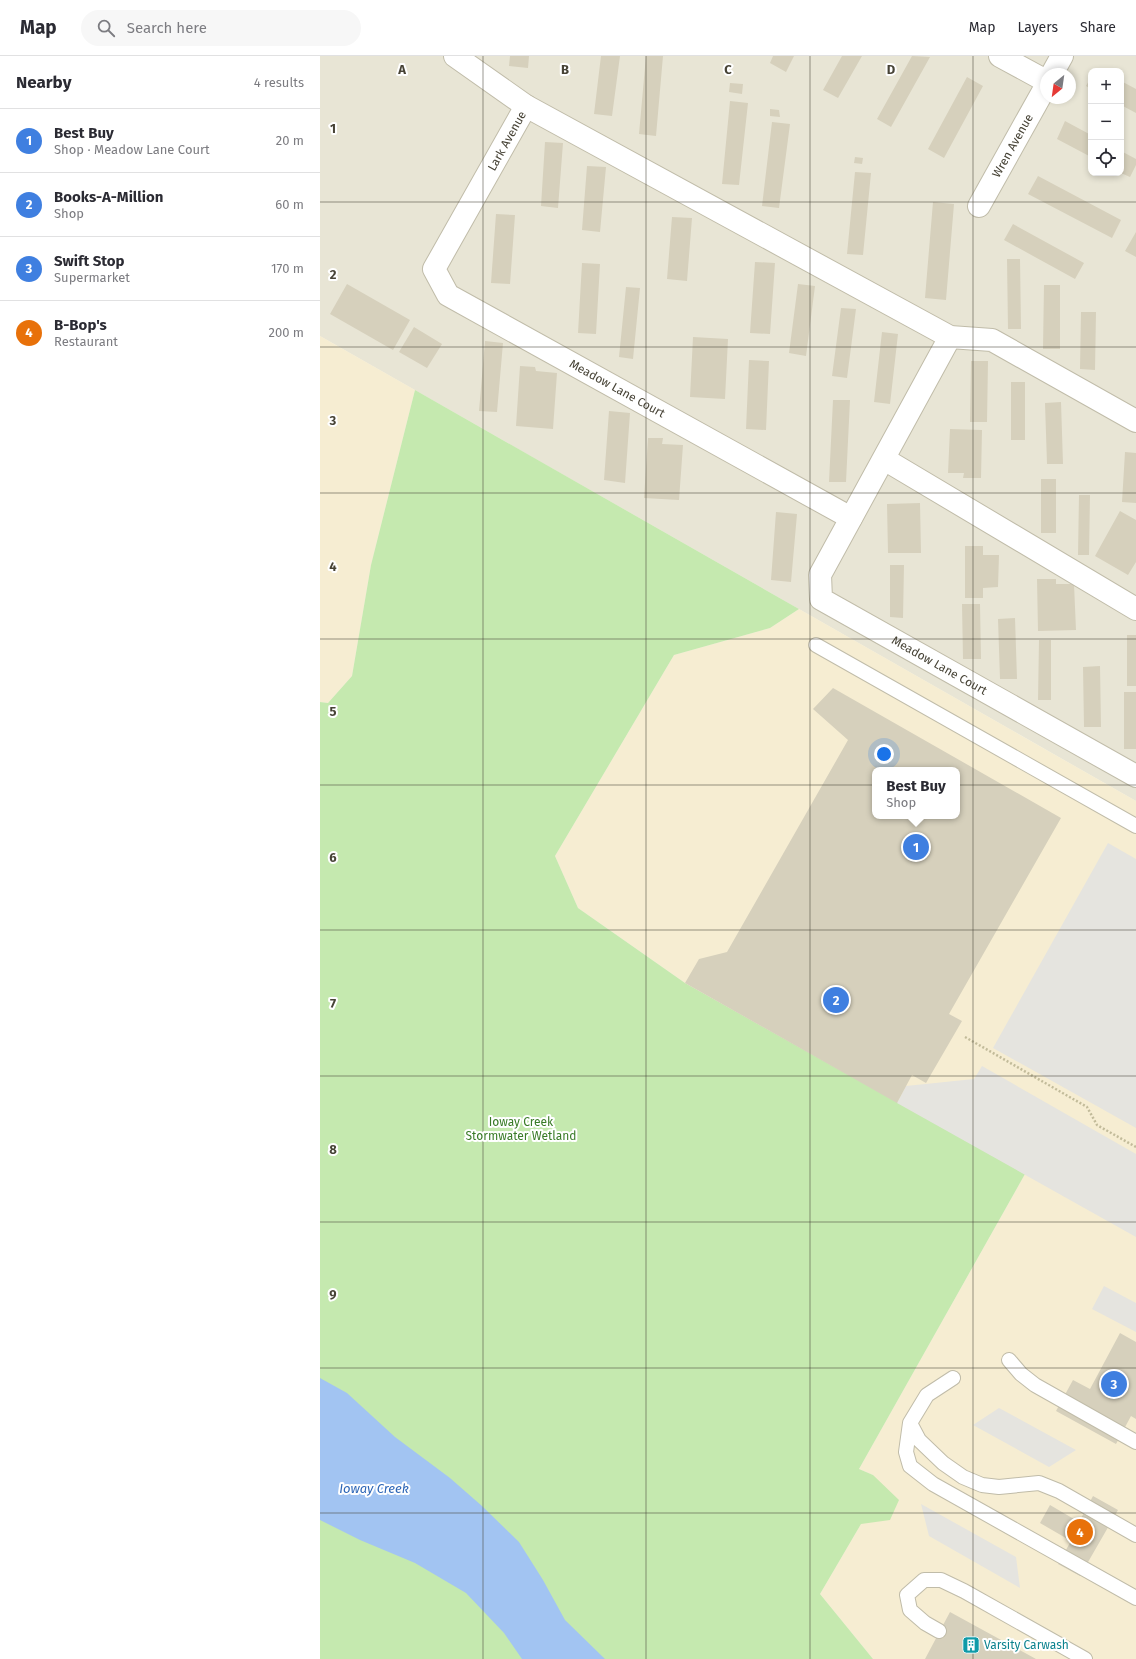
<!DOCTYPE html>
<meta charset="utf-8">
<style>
body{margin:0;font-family:"Fira Sans",sans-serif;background:#f7f7f7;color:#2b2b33}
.controls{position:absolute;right:12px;top:12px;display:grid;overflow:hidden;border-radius:8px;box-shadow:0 2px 6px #0003}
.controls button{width:36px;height:36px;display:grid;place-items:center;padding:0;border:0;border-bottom:1px solid #e1e1e2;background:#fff;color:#2b2b33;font:20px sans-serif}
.compass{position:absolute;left:720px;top:12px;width:36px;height:36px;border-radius:50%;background:#fff;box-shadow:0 2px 6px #0003;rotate:209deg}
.you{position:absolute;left:564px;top:698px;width:14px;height:14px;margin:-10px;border:3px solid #fff;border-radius:50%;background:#1a73e8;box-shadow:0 0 0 6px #1a73e833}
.badge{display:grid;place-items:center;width:26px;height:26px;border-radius:50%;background:#1a73e8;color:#fff;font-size:13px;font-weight:700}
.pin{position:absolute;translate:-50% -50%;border:2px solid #fff;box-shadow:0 1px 4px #0006}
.popup{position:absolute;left:552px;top:711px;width:88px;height:52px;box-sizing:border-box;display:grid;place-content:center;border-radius:8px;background:#fff;filter:drop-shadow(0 1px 3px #0005);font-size:13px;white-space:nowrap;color:#7c7c81}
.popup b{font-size:15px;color:#2b2b33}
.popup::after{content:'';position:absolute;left:50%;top:100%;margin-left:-8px;border:8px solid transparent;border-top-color:#fff}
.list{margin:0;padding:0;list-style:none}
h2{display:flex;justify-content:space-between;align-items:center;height:52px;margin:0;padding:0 16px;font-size:17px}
h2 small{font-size:13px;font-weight:400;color:#7c7c81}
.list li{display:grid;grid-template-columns:26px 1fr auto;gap:12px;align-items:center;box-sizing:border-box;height:64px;padding:0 16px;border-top:1px solid #e1e1e2}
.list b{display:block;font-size:15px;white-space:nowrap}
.list p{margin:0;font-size:13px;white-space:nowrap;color:#7c7c81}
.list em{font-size:13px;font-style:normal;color:#7c7c81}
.icon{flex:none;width:22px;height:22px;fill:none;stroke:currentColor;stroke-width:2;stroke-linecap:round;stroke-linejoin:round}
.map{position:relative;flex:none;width:816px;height:1603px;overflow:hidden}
header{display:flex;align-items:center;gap:24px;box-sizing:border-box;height:56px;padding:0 20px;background:#fff;border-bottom:1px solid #e1e1e2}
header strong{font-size:19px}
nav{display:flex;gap:22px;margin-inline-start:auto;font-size:14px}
.search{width:280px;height:36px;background:#f7f7f7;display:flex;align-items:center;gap:10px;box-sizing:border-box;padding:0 14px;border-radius:22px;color:#7c7c81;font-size:15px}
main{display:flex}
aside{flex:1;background:#fff}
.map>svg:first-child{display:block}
</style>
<header>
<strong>Map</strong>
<div class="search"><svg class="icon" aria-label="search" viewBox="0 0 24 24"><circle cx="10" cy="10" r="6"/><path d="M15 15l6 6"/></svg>Search here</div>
<nav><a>Map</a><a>Layers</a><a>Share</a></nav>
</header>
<main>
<aside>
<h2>Nearby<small>4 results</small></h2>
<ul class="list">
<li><span class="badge" style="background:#3f7fe0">1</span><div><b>Best Buy</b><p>Shop · Meadow Lane Court</p></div><em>20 m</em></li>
<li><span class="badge" style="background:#3f7fe0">2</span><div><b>Books-A-Million</b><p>Shop</p></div><em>60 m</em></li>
<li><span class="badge" style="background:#3f7fe0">3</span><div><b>Swift Stop</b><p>Supermarket</p></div><em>170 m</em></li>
<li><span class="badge" style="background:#e8710a">4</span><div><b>B-Bop's</b><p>Restaurant</p></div><em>200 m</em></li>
</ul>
</aside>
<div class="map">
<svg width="816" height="1603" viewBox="0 0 816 1603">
<rect width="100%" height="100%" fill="#f4f2e7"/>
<path fill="#e8e5d5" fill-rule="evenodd" d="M0 0H816V745L0 280ZM771 15H801V117H771ZM726 18H750V42H726Z"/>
<path fill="#f6edd2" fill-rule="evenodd" d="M0 280 95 334 51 509 32 620 8 647 0 646Z
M479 553 816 745V1603H553L500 1538 541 1468 553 1419 539 1413 705 1118 365 927 258 852 235 800 354 599 450 572ZM555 714H637V760H555Z"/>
<path fill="#c5e9af" d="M95 334 479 553 450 572 354 599 235 800 258 852 365 927 705 1118 539 1413 553 1419 579 1444 570 1464 541 1468 500 1538 553 1603H0V646L8 647 32 620 51 509Z"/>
<path fill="#e5e4df" d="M788 787 816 803V1072L673 992Z
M662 1010 816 1098V1181L577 1047 586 1030 654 1023Z
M784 1230 816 1247V1276L772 1253Z
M679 1352 756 1394 729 1411 653 1369Z
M601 1448 696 1501 700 1532 609 1480Z"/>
<path fill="#a2c4f2" d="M0 1322 27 1337 75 1381 130 1422 162 1450 199 1486 223 1524 245 1564 285 1603H202L184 1577 146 1537 95 1507 40 1484 0 1464Z"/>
<path fill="#d6d0bc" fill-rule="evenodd" d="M190 0H209L208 12 189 10Z
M281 0H300L292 60 274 58Z
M326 0H343L336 80 319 78Z
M453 0H474L466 16 450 7Z
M522 0H542L518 42 503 34Z
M592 0 610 1 571 71 557 63Z
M647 21 663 30 624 102 608 93Z
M771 21V33L766 30Z
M801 25 816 33V57L801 49Z
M410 27 423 28 422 38 409 36Z
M410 45 428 47 419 129 402 128Z
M450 53 459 54 460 61 450 60Z
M745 65 771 79V101L737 83Z
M452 66 470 68 459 152 442 150Z
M225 86 243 87 238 152 221 150Z
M801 95 816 103V109L810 121 801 117Z
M535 101 543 102 542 108 534 107Z
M267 110 286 111 280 176 262 174Z
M535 116 551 117 543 199 527 198Z
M718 120 801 164 792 182 708 138Z
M613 146 634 148 626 244 605 242Z
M176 158 195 159 190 228 171 227Z
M352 161 372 162 367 225 347 223Z
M693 168 764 207 755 223 684 184Z
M816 176V201L805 195Z
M687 203H700L701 273H688Z
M435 206 455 207 450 278 430 277Z
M262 207 280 208 276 278 258 277Z
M27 228 90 264 73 294 10 258Z
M478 228 495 230 486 300 469 297Z
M724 229H740V293H723Z
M306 231 320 232 313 303 299 301Z
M521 252 536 253 527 322 512 320Z
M761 256H776L775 314 760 313Z
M94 271 122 288 107 312 79 296Z
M562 276 578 278 570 348 554 346Z
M373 281 408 283 405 343 370 341Z
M165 285 183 287 177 356 159 355Z
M429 304 449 305 446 374 426 373Z
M651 305H668L667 366H650Z
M200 310 215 311 216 315 237 317 233 373 196 370Z
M691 326H705V384H691Z
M513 344H530L526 426H509Z
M741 346 743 408H727L725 347Z
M289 355 310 357 305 427 284 424Z
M630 373 662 374 661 422H643L644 417H628Z
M328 382H343L342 388 363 389 359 444 324 442Z
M805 396 816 397V447L802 446Z
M721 423H736V477H721Z
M759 439H770L769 499H758Z
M600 447 601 497H568L567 448Z
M800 455 816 464V506L808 519 775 500Z
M456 456 477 458 471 526 451 524Z
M645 490H663V499H679L678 531 663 532V542H645Z
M570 509H584L583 562 570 561Z
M717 523H736V528H754L756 574 718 575Z
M642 548H660L661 603H643Z
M695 562 697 623H680L678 563Z
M807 579H816V630H807Z
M719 584H731V644H718Z
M780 610 781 671H764L763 611Z
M513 632 741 762 629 958 642 965 606 1027 592 1019 577 1047 365 927 379 903 407 896 528 684 493 653ZM555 714H637V760H555Z
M804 636H816V693H804Z
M800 1277 816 1286V1363L811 1360 796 1388 736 1355 753 1324 770 1333Z
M773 1440 798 1454 760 1520 738 1508 751 1485 720 1467 730 1449 759 1466Z
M630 1556 716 1603H605Z"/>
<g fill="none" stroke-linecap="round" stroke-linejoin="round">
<defs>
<path id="service" d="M496 589 816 770
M689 1304 701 1318 715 1329 816 1386
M633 1322 607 1339 590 1367 586 1396 590 1410 613 1428 816 1542
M590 1367 599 1384 623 1407 643 1421 662 1429 679 1431 719 1427 739 1435 816 1479
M619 1575 605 1567 590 1554 587 1539 604 1524H621L644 1535 765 1603"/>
<g id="minor">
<path d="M135 0 206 50 630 281 672 284 816 365"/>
<path d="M680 0 726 25"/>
<path d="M732 18 742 0"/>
<path id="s1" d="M206 50 114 213 128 239 531 462"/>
<path id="s2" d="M659 150 726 30"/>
<path id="s3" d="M630 281 500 519 501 543 816 720"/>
<path d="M564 403 816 553"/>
</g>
</defs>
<use href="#service" stroke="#c0bca9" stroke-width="16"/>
<use href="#minor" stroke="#c0bca9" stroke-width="24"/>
<path stroke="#c2bb9a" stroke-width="2.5" stroke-dasharray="2 2" stroke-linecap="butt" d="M645 981 767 1051 777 1069 816 1091"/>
<use href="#service" stroke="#fff" stroke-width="14"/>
<use href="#minor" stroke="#fff" stroke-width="22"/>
</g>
<path fill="none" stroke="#474336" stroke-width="1" stroke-opacity="0.55" d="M163 0V1603M326 0V1603M490 0V1603M653 0V1603M0 146H816M0 291H816M0 437H816M0 583H816M0 729H816M0 874H816M0 1020H816M0 1166H816M0 1312H816M0 1457H816"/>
<defs>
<symbol id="building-square" viewBox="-11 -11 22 22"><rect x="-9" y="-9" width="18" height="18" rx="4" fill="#0f9aa8" stroke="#fff"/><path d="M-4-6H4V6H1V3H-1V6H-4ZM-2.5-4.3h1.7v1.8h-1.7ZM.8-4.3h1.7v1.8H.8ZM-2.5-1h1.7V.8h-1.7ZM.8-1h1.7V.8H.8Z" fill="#fff"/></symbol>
</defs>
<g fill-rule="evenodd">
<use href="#building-square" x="641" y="1579" width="20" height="20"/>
</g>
<g text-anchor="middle" stroke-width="4" stroke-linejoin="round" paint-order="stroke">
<g font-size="12" fill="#474336" stroke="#fff">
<text transform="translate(187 85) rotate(-61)" y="4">Lark Avenue</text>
<text dy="4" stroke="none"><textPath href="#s2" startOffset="69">Wren Avenue</textPath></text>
<text dy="4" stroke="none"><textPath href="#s1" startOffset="410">Meadow Lane Court</textPath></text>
<text dy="4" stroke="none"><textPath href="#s3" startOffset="431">Meadow Lane Court</textPath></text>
</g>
<g font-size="12" fill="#397b27" stroke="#fff">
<text x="201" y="1070">Ioway Creek<tspan x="201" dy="14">Stormwater Wetland</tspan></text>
</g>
<g font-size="12" fill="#0d838f" stroke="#fff" text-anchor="start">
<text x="664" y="1593">Varsity Carwash</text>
</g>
<g font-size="13" font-style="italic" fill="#2c65b6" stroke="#fff">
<text x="54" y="1437">Ioway Creek</text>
</g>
</g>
<g font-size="13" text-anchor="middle" font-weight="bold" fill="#474336" stroke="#fff" stroke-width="4" stroke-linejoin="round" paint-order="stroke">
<text x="82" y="18">A</text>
<text x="245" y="18">B</text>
<text x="408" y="18">C</text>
<text x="571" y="18">D</text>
<text x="13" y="77">1</text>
<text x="13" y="223">2</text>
<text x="13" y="369">3</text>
<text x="13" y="515">4</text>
<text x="13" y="660">5</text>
<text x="13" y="806">6</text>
<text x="13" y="952">7</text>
<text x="13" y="1098">8</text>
<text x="13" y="1243">9</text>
</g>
</svg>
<div class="controls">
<button>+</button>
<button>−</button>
<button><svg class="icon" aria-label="locate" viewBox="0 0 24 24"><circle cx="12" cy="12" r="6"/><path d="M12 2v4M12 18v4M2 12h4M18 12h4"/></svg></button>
</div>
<svg class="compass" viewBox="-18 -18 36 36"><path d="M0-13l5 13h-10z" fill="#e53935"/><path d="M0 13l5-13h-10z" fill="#7c7c81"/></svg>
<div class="you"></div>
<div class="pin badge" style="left:596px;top:791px;background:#3f7fe0">1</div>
<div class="popup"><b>Best Buy</b>Shop</div>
<div class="pin badge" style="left:516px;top:944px;background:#3f7fe0">2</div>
<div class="pin badge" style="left:794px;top:1328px;background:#3f7fe0">3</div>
<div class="pin badge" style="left:760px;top:1476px;background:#e8710a">4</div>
</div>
</main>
